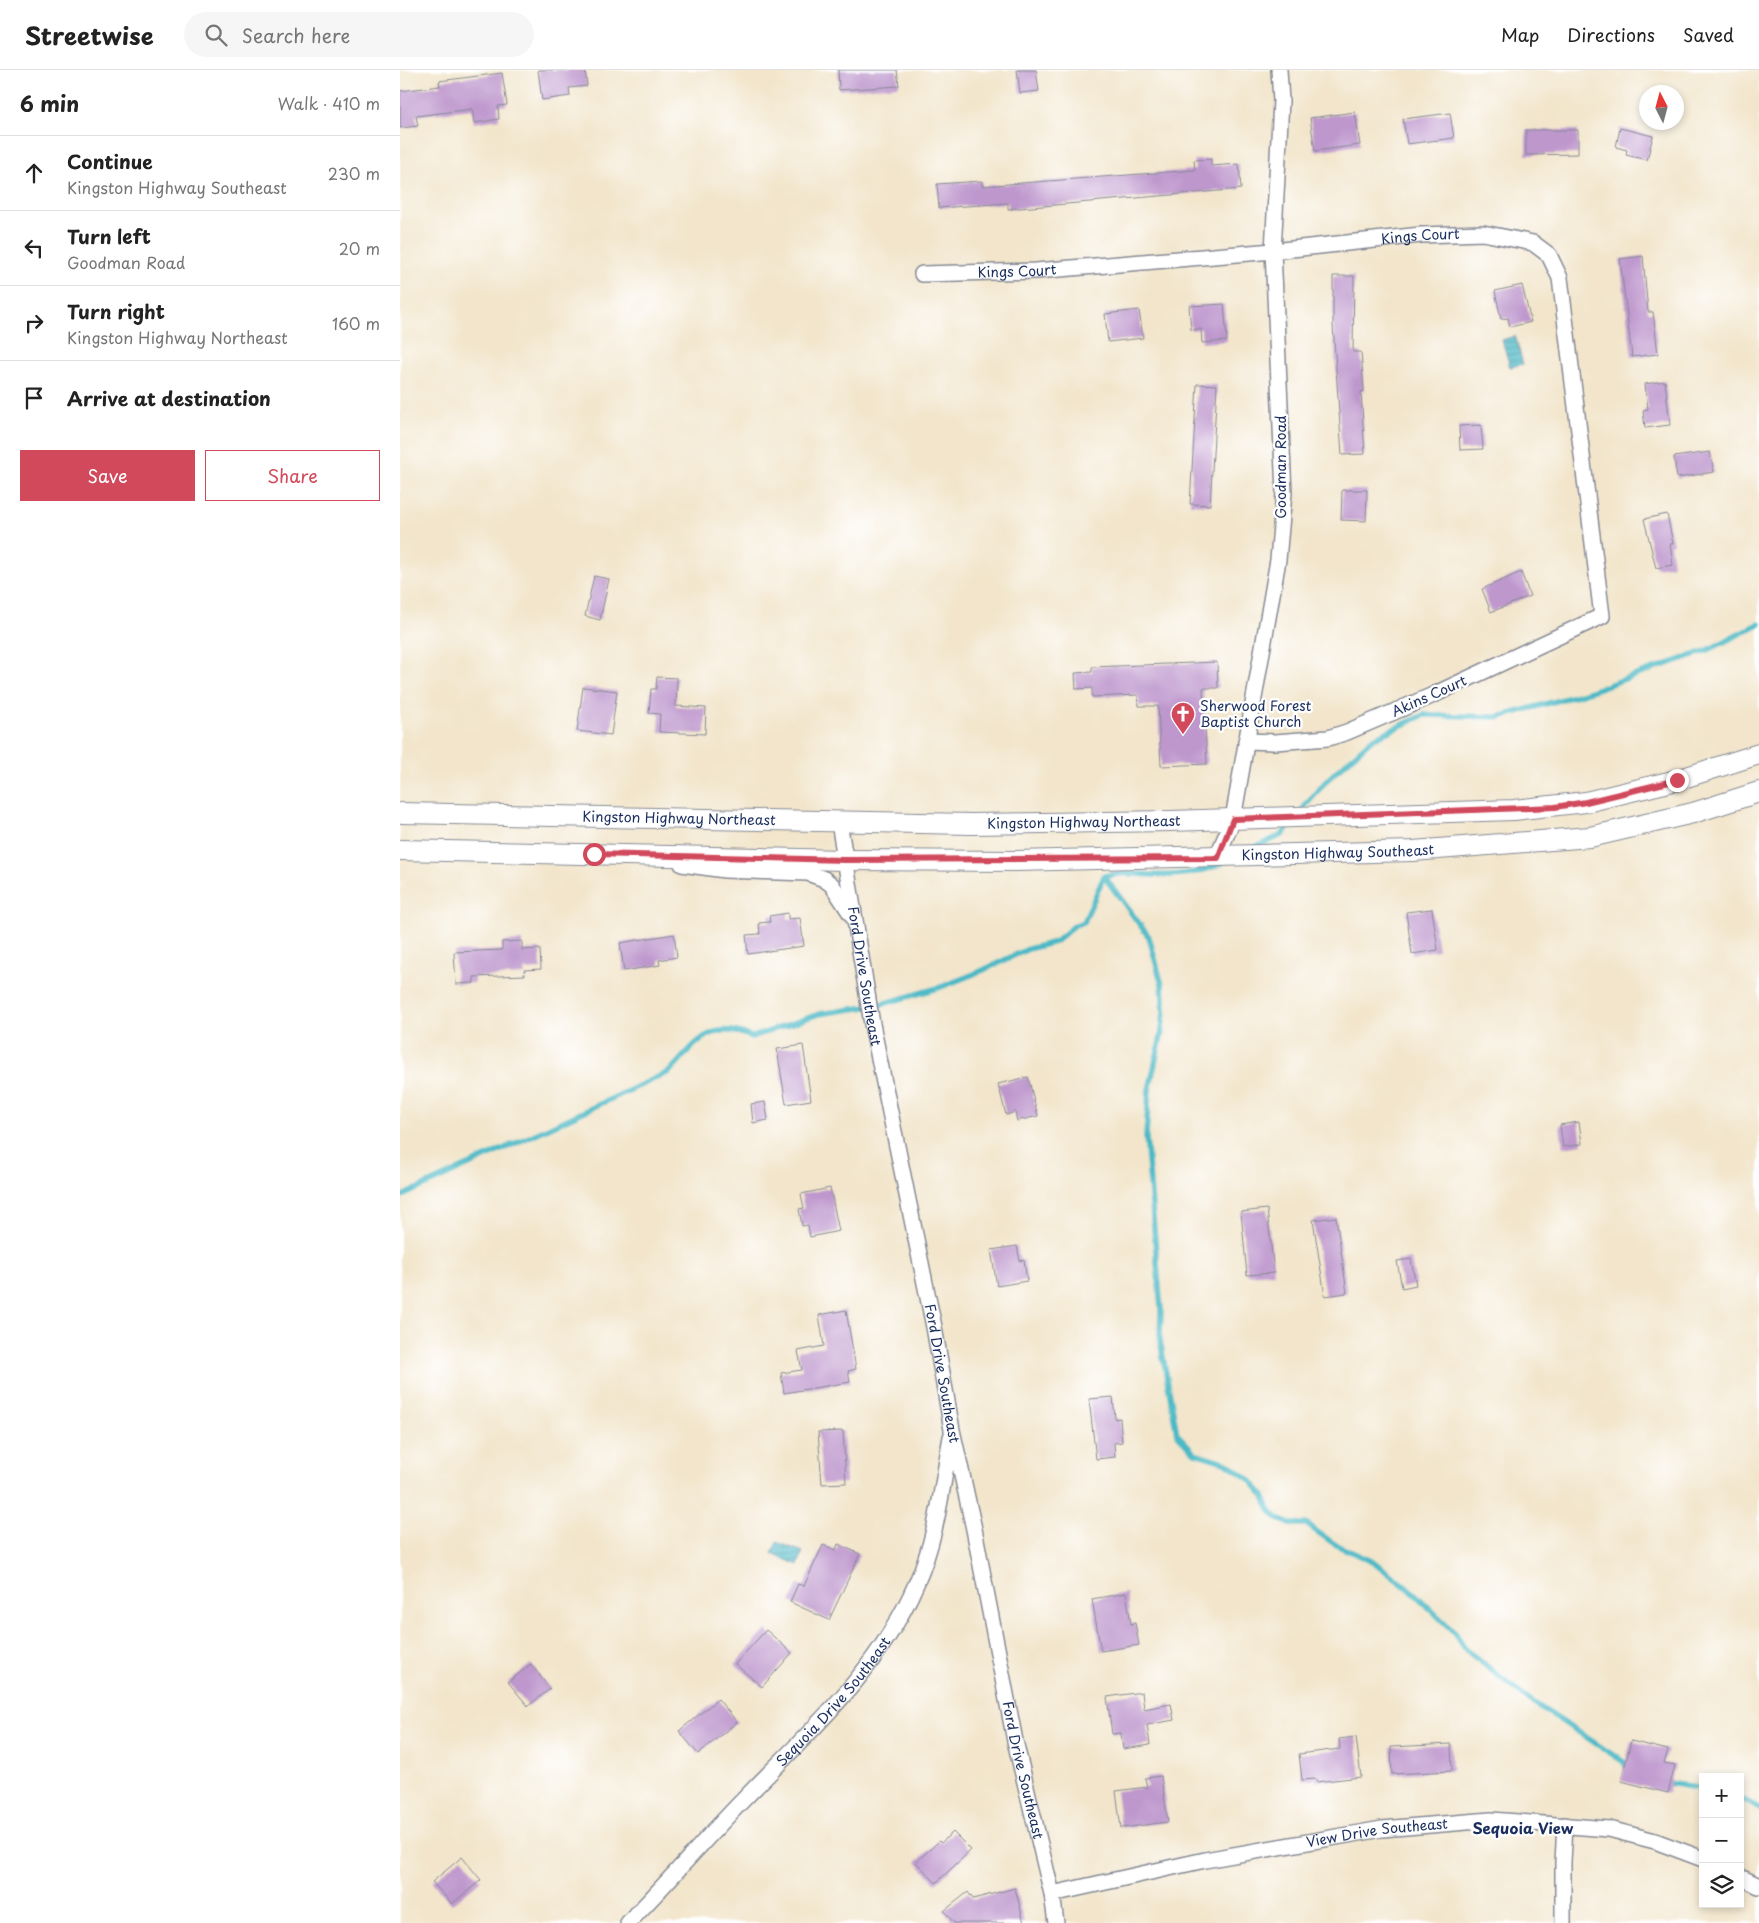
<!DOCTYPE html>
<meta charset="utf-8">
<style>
body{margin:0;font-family:"Playpen Sans",sans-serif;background:#f6f6f6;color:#222}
.controls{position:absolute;right:15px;bottom:15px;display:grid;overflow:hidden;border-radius:0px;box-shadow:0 2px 8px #0003}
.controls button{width:45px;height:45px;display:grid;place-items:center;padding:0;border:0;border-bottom:1px solid #e0e0e0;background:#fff;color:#222;font:25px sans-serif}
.compass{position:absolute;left:1239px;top:15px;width:45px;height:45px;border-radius:50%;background:#fff;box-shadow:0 2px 8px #0003;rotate:354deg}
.stop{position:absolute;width:15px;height:15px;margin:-11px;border:4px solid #d1495b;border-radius:50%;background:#fff}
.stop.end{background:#d1495b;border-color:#fff;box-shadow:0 1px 5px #0008}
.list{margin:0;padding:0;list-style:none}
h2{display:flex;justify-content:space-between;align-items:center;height:65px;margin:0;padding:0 20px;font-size:21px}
h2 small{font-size:16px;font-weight:400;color:#767676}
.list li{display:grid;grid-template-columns:32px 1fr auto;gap:15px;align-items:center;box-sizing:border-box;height:75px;padding:0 20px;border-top:1px solid #e0e0e0}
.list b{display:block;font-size:19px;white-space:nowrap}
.list p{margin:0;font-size:16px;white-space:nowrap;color:#767676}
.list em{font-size:16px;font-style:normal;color:#767676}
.actions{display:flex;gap:10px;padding:15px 20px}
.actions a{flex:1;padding:11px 0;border:1px solid #d1495b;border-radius:0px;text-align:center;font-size:18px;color:#d1495b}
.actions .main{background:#d1495b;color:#fff}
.icon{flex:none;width:28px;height:28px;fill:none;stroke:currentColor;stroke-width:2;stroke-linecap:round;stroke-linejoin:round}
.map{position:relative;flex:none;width:1359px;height:1853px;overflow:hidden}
header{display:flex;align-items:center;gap:30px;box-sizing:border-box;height:70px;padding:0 25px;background:#fff;border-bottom:1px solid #e0e0e0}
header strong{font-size:24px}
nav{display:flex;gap:28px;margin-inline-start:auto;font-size:18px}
.search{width:350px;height:45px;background:#f6f6f6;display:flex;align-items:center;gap:12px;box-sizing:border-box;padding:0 18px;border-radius:28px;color:#767676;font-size:19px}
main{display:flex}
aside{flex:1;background:#fff}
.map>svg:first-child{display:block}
</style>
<header>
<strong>Streetwise</strong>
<div class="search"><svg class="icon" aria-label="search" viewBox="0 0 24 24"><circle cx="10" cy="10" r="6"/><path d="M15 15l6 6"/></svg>Search here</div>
<nav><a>Map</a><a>Directions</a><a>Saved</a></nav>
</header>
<main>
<aside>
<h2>6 min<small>Walk · 410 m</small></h2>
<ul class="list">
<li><svg class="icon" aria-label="ahead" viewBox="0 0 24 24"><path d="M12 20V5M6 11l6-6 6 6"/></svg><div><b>Continue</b><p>Kingston Highway Southeast</p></div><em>230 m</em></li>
<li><svg class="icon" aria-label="left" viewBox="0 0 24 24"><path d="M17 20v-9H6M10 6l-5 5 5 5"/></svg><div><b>Turn left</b><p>Goodman Road</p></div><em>20 m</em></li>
<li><svg class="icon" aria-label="right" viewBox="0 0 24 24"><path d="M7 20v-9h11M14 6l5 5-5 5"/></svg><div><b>Turn right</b><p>Kingston Highway Northeast</p></div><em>160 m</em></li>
<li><svg class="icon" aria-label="arrive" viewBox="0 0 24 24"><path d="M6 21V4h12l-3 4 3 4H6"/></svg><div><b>Arrive at destination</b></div></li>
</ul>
<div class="actions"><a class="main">Save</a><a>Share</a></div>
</aside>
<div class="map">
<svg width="1359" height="1853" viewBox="0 0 1359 1853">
<defs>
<pattern id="water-rules" width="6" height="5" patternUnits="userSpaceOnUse" patternTransform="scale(1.25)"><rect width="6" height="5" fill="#4cb9c6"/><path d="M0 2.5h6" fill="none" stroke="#3e97a4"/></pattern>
</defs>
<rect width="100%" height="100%" fill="#fff"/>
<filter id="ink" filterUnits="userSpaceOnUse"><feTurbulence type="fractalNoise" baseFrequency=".02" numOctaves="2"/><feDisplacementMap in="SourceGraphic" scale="10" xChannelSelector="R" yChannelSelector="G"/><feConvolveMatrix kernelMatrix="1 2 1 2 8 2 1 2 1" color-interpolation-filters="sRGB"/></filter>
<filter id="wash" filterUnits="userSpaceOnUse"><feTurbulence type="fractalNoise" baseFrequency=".0096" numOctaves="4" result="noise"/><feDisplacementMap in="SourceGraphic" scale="20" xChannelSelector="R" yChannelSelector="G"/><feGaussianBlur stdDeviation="1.12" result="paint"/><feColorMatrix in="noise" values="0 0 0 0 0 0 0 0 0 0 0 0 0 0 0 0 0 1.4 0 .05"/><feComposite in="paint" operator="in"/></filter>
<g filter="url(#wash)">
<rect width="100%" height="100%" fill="#f2e5cb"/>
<path fill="url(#water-rules)" stroke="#347492" d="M1115 266 1123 294 1110 297 1102 270Z
M377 1472 403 1482 398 1495 372 1484Z"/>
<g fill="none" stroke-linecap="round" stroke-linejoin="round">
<path stroke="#4cb9c6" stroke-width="5.5" d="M901 741 927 710 972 669 1024 645 1099 647 1185 623 1308 580 1359 554
M856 777 882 765 892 752
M704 806 749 867 762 915 764 942 761 967 749 1020 746 1067 761 1239 760 1270 777 1364 795 1383 827 1393 849 1409 864 1426 869 1439 878 1449 891 1454H906L936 1475 974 1492 1014 1523 1053 1561 1066 1580 1131 1631 1230 1696
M704 806C720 802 735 804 751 805 776 806 800 804 822 793
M0 1127 269 1002C296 974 309 948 352 967L419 944 479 935 541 917 579 902 628 879 655 872 675 855 684 852 704 806
M1263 1712 1303 1719
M1340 1728 1359 1738"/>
</g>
<g id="blocks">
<path fill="#be97cd" d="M138 0H185L187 16 169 18 170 26 142 30Z
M438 0H497L499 16 439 20Z
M617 0H636L639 21 620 23Z
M102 3 107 35 98 36 99 49 74 53 72 39 16 46 18 56 0 58V21L40 16 39 11Z
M955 42 960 75 915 81 910 48Z
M1050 43 1054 68 1007 74 1003 49Z
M1220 58 1253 66 1247 90 1226 85 1227 80 1216 77Z
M1126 60H1178V84L1126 85Z
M811 89V96L839 94 841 119 608 139V133L539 138 537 114 582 111V116L795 100 794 90Z
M1243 186 1248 242H1253L1258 284 1232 287 1220 189Z
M933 206H954L953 282H961L964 321 961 322 965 384 942 385 933 255Z
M1122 215 1131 252 1110 257 1108 248 1101 249 1095 221Z
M824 234 827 271 802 273 801 259 791 260 789 236Z
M739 240 743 268 708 272 705 244Z
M1265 311 1270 355 1245 358 1243 340 1248 339 1245 314Z
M797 314 817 315 810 435 790 434Z
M1081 355 1083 379 1060 380 1059 356Z
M1310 382 1314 402 1277 408 1274 387Z
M942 420H967L966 451 941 450Z
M1267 444 1273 474H1270L1273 495 1256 498 1244 449Z
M1121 502 1130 526 1091 542 1082 519Z
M194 506 209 509 200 550 185 546Z
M817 592 818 618H803L807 694 761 696 758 636H739L738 625 692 627V618L676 619 675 603 692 602V597Z
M257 607 277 608 276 636 306 638 305 664 259 662 260 644 249 643 251 619H256Z
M183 617 217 621 211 665 177 661Z
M1032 839 1038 880 1012 884 1006 842Z
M388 843V849L400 848 404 876 348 884 346 865 360 864 359 853 370 852 369 846Z
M274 864 277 887 259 890 260 895 224 901 220 873Z
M122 871V880L140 879 141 899 124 900 125 905 74 907V913L56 914 54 882 102 880V872Z
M403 975 411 1030 386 1034 377 979Z
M628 1007 638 1046 617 1051 615 1042 606 1045 598 1014Z
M365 1032 368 1050 353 1053 351 1034Z
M1179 1052 1182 1074 1163 1077 1160 1055Z
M430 1118 439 1161 410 1167 408 1155 402 1156 399 1139 404 1138 401 1124Z
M867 1139 874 1203 847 1205 841 1142Z
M936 1147 947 1223 925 1226 913 1150Z
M617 1176 620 1191 624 1190 627 1211 597 1216 591 1180Z
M1011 1189 1016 1215 1002 1218 997 1191Z
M446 1240 456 1299 448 1301 450 1312 384 1323 381 1303 402 1300 398 1281 424 1276 419 1245Z
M713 1327 715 1349 720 1348 722 1372 714 1373 715 1387 696 1389 689 1329Z
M443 1361 446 1413 422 1414 418 1362Z
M438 1474 460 1484 429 1550 390 1532 398 1514 404 1516 423 1475 436 1480Z
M726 1523 731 1554 735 1553 739 1575 701 1581 692 1529Z
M366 1560 392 1583 362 1617 335 1594Z
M131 1594 150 1619 128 1636 108 1612Z
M742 1622 744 1639 771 1634 774 1650 747 1655 750 1675 723 1679 721 1663 712 1664 707 1627Z
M318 1629 337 1652 298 1684 279 1661Z
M956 1667 961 1707 916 1712V1709L902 1710 899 1684 940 1679 939 1669Z
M1231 1671 1268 1680 1264 1693 1275 1695 1268 1723 1221 1711Z
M1051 1674 1052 1701 992 1704 991 1677Z
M761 1706 768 1752 721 1758 716 1721 747 1717 745 1708Z
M553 1762 571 1780 536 1813 516 1792 539 1771 541 1773Z
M62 1787 81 1810 52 1834 32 1812Z
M615 1818 624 1853H554L544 1841 568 1822 573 1829Z"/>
</g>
</g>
<g filter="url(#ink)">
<use href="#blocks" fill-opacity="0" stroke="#868a94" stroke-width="1"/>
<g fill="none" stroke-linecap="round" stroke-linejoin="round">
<defs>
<g id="minor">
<path id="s1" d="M522 204 636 201 873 181 1021 165 1083 163 1133 173 1149 185 1160 208 1202 546 1031 626 947 662 928 668 875 672 846 671"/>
<path id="s2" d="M439 752 472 954 534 1257 552 1360 574 1459 615 1671 652 1824 656 1853"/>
<path d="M817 787 833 749 878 490 884 423 873 181 881 31 879 0"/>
<path d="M282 794 325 800 408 803 424 809 432 815 453 847"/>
<path d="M1340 1807 1359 1816"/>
<path id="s3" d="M652 1824 805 1790 982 1759 1091 1750 1209 1759 1255 1771 1303 1789"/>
<path id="s4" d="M228 1853C268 1812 305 1769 345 1728 410 1661 478 1602 516 1514 537 1468 542 1416 551 1367"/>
<path d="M1163 1853V1792L1165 1755"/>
</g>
<g id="secondary">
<path id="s5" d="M0 743 571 754 770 751 1114 740 1186 732 1277 710 1359 684"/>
<path id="s6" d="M0 780 445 790 616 791 1013 781 1190 767 1293 743 1359 722"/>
</g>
</defs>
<use href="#minor" stroke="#868a94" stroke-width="18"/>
<use href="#secondary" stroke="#868a94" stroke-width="22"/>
<use href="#minor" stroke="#fff" stroke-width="15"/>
<use href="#secondary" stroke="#fff" stroke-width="20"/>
</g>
</g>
<g fill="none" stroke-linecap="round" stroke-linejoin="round" filter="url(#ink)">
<path stroke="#d1495b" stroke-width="6" d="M194 784 445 790 818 788 833 749 1155 737 1186 732 1277 710"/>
</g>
<defs>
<symbol id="church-pin" viewBox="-11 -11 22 30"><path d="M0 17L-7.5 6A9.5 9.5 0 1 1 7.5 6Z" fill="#d1495b" stroke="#fff"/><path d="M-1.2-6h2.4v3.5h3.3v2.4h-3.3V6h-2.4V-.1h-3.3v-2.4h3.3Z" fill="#fff"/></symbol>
</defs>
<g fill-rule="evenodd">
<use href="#church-pin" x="769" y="630" width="28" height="38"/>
</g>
<g text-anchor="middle" stroke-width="4.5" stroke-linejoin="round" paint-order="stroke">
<g font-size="14" fill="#1b2f5e" stroke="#fff">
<text dy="5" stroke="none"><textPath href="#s1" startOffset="500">Kings Court</textPath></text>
<text dy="5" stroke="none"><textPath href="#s1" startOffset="95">Kings Court</textPath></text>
<text transform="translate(881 397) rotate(-90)" y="5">Goodman Road</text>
<text transform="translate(1029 626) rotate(-24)" y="5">Akins Court</text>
<text dy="5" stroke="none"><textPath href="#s5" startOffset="279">Kingston Highway Northeast</textPath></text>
<text dy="5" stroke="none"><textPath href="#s5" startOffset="684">Kingston Highway Northeast</textPath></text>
<text dy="5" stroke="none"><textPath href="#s6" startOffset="938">Kingston Highway Southeast</textPath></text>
<text dy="5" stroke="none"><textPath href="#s2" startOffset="156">Ford Drive Southeast</textPath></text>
<text dy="5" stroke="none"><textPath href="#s2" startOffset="561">Ford Drive Southeast</textPath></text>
<text dy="5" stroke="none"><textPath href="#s4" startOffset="302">Sequoia Drive Southeast</textPath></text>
<text dy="5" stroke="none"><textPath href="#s2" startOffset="966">Ford Drive Southeast</textPath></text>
<text dy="5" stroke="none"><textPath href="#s3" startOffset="331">View Drive Southeast</textPath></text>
</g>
<g font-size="14" fill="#1b2f5e" stroke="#fff" text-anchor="start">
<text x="800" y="641">Sherwood Forest<tspan x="800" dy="16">Baptist Church</tspan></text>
</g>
<g font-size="15" font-weight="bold" fill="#1b2f5e" stroke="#fff">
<text x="1123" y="1764">Sequoia View</text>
</g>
</g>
</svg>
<div class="controls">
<button>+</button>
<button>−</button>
<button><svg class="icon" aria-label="layers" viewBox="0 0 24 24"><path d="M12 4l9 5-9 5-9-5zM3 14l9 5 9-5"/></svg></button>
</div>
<svg class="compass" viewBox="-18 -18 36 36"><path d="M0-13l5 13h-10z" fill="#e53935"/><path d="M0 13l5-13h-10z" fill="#767676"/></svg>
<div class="stop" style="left:194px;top:784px"></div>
<div class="stop end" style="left:1277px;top:710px"></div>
</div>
</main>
